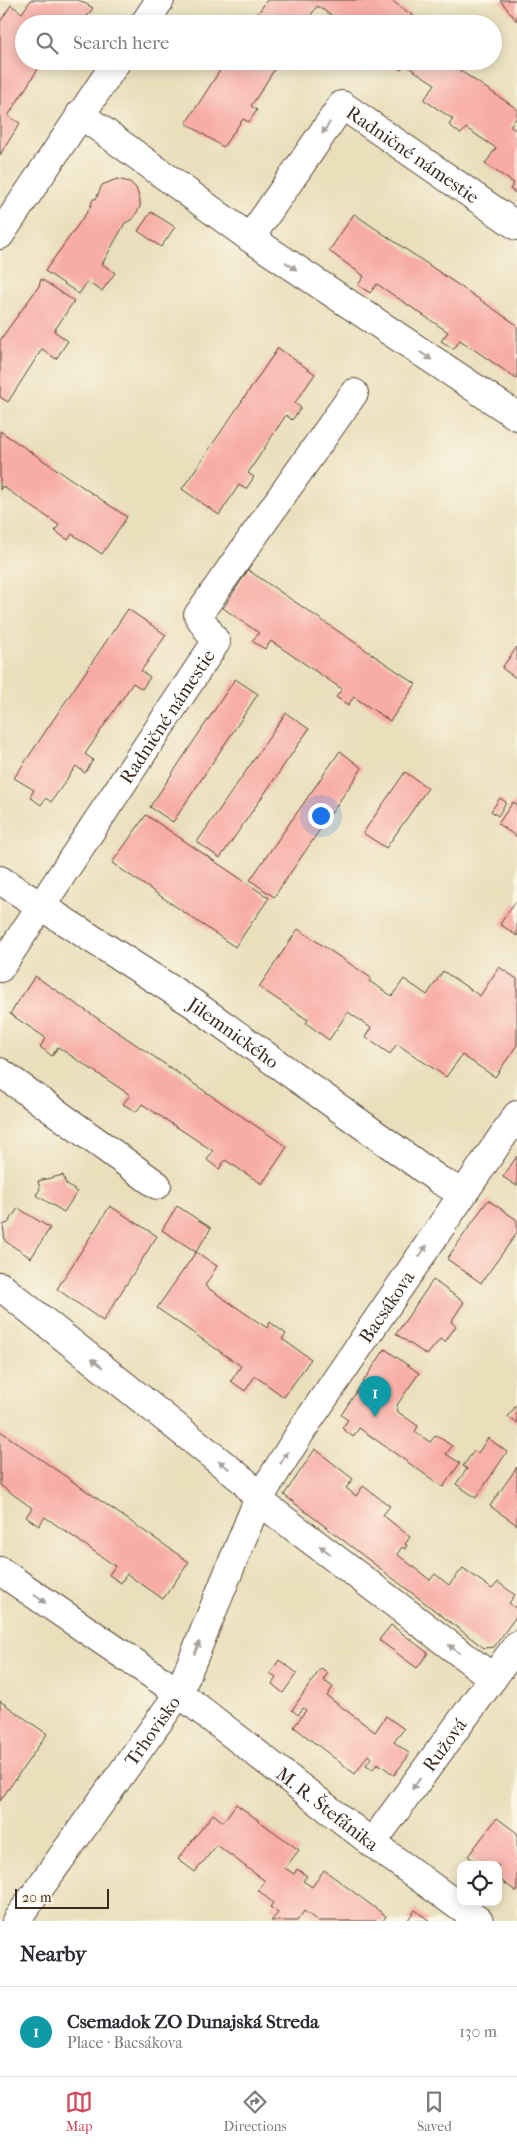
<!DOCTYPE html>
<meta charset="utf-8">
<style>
body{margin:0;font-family:"IM FELL French Canon",serif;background:#f2f2f3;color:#2b2b33}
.controls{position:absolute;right:15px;bottom:15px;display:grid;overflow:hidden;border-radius:10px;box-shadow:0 2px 12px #0003}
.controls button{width:45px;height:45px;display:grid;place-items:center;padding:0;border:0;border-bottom:1px solid #e1e1e2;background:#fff;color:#2b2b33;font:25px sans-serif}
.scale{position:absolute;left:15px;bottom:12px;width:94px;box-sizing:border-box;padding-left:5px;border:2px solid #3b2a1e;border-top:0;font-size:14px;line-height:18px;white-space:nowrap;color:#3b2a1e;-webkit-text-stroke:4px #fcf5e5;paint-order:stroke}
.you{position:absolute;left:320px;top:815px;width:18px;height:18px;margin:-12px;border:4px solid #fff;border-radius:50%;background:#1a73e8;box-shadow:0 0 0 8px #1a73e833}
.badge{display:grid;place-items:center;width:32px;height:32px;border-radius:50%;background:#d1495b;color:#fff;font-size:16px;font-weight:700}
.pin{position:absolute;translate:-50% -41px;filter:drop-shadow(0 1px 2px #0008)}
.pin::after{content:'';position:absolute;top:26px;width:18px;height:15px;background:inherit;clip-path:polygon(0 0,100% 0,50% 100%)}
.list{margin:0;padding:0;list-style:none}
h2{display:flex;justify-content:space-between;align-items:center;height:65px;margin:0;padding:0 20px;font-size:21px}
h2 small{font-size:16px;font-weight:400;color:#7c7c81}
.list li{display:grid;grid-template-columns:32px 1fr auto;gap:15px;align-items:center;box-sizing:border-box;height:90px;padding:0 20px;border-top:1px solid #e1e1e2}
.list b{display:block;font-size:19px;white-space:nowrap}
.list p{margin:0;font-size:16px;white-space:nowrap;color:#7c7c81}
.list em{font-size:16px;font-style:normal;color:#7c7c81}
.icon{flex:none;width:28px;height:28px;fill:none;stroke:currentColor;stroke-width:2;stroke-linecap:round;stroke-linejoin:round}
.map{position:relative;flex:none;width:517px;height:1921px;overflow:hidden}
.search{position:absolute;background:#fff;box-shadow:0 2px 12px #0003;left:15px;right:15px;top:15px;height:55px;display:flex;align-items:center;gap:12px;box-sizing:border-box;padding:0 18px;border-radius:28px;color:#7c7c81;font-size:19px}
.sheet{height:155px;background:#fff}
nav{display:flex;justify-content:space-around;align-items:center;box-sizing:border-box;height:70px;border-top:1px solid #e1e1e2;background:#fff;font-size:14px;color:#7c7c81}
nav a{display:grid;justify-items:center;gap:2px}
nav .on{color:#d1495b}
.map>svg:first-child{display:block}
</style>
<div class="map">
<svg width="517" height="1921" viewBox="0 0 517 1921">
<rect width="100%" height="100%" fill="#fcf5e5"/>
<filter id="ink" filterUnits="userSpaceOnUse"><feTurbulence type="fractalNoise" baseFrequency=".02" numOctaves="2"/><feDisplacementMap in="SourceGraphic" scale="10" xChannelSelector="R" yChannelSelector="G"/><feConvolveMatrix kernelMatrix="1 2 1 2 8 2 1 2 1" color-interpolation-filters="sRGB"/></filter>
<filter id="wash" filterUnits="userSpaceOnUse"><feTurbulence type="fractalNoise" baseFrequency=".0096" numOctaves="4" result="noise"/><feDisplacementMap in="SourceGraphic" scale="20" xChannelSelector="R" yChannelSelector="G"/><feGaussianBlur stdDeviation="1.12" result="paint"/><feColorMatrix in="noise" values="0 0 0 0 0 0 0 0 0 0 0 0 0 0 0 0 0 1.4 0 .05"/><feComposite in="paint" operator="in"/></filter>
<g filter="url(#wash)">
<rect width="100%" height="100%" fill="#e9dfbb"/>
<g id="blocks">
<path fill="#f7aca6" d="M31 0H79L93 8 82 24H24V61H43L8 116 20 123 0 155V22L11 5 22 13Z
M267 0H391L425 24H345L317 6 305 24H251Z
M500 0H517V21Z
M226 61H280L251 106 257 110 249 122 243 119 223 147 186 123Z
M387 61H450L449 63 517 109V117L510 126 517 131V194L510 189 514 183 485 164 496 148 466 128 461 134 449 125 453 119 424 100 435 84 405 65 401 70Z
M117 179 130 182 136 188 140 200V207L133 219 125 223 102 264 115 273 102 291 87 282 79 294 45 271 90 208 93 199H96L102 185Z
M151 212 175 227 161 247 138 231Z
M354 214 517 325V379L460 340 454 349 441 341 448 332 377 284 370 293 358 285 364 276 329 251Z
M41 279 74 301 54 331 68 341 56 359 42 349 8 402 0 397V340L39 286Z
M278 348 315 374 295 403 301 408 292 420 286 415 248 473 254 477 246 489 239 485 219 515 182 489Z
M0 431 127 517 102 554 72 534 68 540 55 531 59 525 2 486 0 490Z
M248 570 416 684 390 721 354 697 348 705 336 697 342 689 271 641 265 649 252 641 259 633 223 608Z
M128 609 166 635 141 671 150 677 142 689 133 683 109 718 85 754 93 760 85 773 76 766 51 802 46 798 41 805 30 797 34 790 14 778Z
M517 647V679L502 668Z
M235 679 258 694 173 822 150 807Z
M286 713 309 729 220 858 197 842Z
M340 751 362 768 274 897 250 880Z
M405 772 428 788 386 848 363 833Z
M500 798 506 802 498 816 491 811Z
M513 802 517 804V837L498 824Z
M146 815 269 898 235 947 112 863Z
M515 902 517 903V936L500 924Z
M298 929 371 978 369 981 392 996 404 979 427 995 443 971 480 996 499 967 517 979V1045L495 1077 462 1055 446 1077 397 1044 390 1054 365 1037 371 1028 348 1012 329 1040 306 1023 308 1020 259 987Z
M35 976 287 1147 262 1184 225 1160 219 1169 207 1160 213 1151 142 1104 136 1112 123 1104 130 1095 58 1047 52 1056 40 1047 46 1038 10 1014Z
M517 1156V1186L503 1177Z
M63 1175 66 1184 77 1192 64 1212 36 1195 40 1189 38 1181Z
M488 1200 517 1220V1233L481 1283 447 1259Z
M110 1206 157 1236 103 1321 57 1289Z
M177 1206 211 1228 196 1252 162 1230Z
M18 1208 50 1228 31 1258 5 1241 3 1225 8 1223Z
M196 1252 217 1266 205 1286 267 1328 270 1322 286 1334 282 1339 311 1359 284 1397 255 1376 245 1391 231 1381 241 1366 157 1308Z
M433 1280 464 1302 451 1322 456 1326 445 1342 440 1339 427 1355 396 1334Z
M385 1349 419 1373 397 1405 398 1412 418 1426 415 1432 430 1442 436 1435 452 1446 446 1454 460 1463 443 1487 359 1428 353 1437 342 1428 348 1420 341 1415Z
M517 1404V1423L508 1417Z
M0 1431 189 1562 163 1599 127 1574 121 1583 109 1575 115 1566 45 1517 39 1526 26 1517 32 1508 0 1485Z
M488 1438 507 1452 476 1498 456 1484 467 1469 463 1466 474 1451 478 1453Z
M315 1449 353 1479 346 1488 356 1496 363 1486 390 1506 383 1515 410 1537 405 1544 407 1545 405 1549 402 1547 397 1554 430 1580 435 1574 449 1585 463 1568 492 1589 498 1582 515 1595 509 1603 517 1609V1615L494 1647 484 1648 284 1495Z
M517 1467V1525L490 1506Z
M391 1625 428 1653 417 1668 379 1640Z
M279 1660 297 1673 283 1693 272 1684 276 1678 270 1674Z
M321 1668 328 1673 323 1680 333 1687 327 1696 375 1732 386 1716 404 1729 394 1742 410 1754 394 1775 378 1763 373 1769 366 1765 371 1758 368 1755 355 1774 294 1727 306 1710 303 1708 298 1715 292 1710Z
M0 1701 47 1734 0 1801Z
M236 1804 299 1850 285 1868 294 1874 297 1869 307 1876 303 1881 312 1887 324 1870 386 1916 383 1921H318L304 1911 297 1921H271L278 1913 270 1907 273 1903 258 1890 265 1881 217 1845 195 1872 178 1859 213 1814 223 1822Z
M497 1818 517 1833V1892L498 1878V1865H480L468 1856Z
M415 1910 430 1921H407Z"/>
</g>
</g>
<g filter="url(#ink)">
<use href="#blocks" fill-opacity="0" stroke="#554536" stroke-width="1"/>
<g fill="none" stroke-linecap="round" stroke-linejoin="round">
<defs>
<g id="street">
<path d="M144 24 160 0"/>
<path d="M80 114 250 238 517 416"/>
<path d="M0 235 117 61"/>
<path id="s1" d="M250 238 342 105 517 226"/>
<path id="s2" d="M0 880 194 1004 439 1180 462 1193"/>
<path id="s3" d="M0 968 216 642 198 615 354 393"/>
<path d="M0 1072 157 1185"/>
<path d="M0 1286 244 1481 258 1500 493 1678"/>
<path id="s4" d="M0 1571 179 1693 372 1843 479 1921"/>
<path id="s5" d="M372 1843 517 1645"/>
<path id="s6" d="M16 1921 179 1693 258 1500 304 1427 517 1115"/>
</g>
</defs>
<use href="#street" stroke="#554536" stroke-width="30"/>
<use href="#street" stroke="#fff" stroke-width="28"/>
</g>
<defs><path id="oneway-solid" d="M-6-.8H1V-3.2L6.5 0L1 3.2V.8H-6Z" transform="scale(1.25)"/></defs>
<g fill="#a79f9a">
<use href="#oneway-solid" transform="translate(326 128) rotate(124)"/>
<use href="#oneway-solid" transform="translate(291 266) rotate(34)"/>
<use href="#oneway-solid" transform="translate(426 356) rotate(34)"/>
<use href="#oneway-solid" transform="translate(423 1251) rotate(-56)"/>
<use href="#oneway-solid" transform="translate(97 1363) rotate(-141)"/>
<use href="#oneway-solid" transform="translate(284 1458) rotate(-58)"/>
<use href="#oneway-solid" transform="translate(224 1465) rotate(-141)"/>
<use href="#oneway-solid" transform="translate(325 1550) rotate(-143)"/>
<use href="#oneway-solid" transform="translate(40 1599) rotate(35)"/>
<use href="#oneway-solid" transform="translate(197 1648) rotate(-68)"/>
<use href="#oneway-solid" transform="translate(454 1649) rotate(-143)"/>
<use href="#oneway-solid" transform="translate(416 1784) rotate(126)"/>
</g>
</g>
<g text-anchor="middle" stroke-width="4" stroke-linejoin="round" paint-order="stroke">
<g font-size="19" fill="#3b2a1e" stroke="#fcf5e5">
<text dy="7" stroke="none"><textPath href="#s1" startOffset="248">Radničné námestie</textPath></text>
<text dy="7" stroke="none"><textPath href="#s3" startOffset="302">Radničné námestie</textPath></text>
<text dy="7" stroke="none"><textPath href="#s2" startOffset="279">Jilemnického</textPath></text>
<text dy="7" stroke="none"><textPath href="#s6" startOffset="721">Bacsákova</textPath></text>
<text dy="7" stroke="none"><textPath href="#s6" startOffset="234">Trhovisko</textPath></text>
<text dy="7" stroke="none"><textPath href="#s5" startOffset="122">Ružová</textPath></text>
<text dy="7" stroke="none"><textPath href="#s4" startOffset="405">M. R. Štefánika</textPath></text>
</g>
</g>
</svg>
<div class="controls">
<button><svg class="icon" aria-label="locate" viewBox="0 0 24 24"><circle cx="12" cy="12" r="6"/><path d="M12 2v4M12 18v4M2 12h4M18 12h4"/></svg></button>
</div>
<div class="scale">20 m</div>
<div class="you"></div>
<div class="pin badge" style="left:375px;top:1417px;background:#0f9aa8">1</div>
<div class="search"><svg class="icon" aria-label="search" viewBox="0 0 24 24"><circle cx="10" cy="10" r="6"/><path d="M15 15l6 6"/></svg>Search here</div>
</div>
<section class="sheet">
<h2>Nearby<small></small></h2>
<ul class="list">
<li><span class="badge" style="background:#0f9aa8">1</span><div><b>Csemadok ZO Dunajská Streda</b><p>Place · Bacsákova</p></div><em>130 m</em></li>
</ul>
</section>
<nav>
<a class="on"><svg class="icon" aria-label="map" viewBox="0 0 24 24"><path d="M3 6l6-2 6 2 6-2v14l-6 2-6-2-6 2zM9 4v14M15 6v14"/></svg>Map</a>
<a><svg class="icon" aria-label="directions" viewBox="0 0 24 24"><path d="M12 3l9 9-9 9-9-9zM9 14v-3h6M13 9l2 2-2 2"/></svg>Directions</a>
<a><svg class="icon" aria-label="saved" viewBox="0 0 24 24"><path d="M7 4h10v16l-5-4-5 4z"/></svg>Saved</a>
</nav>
